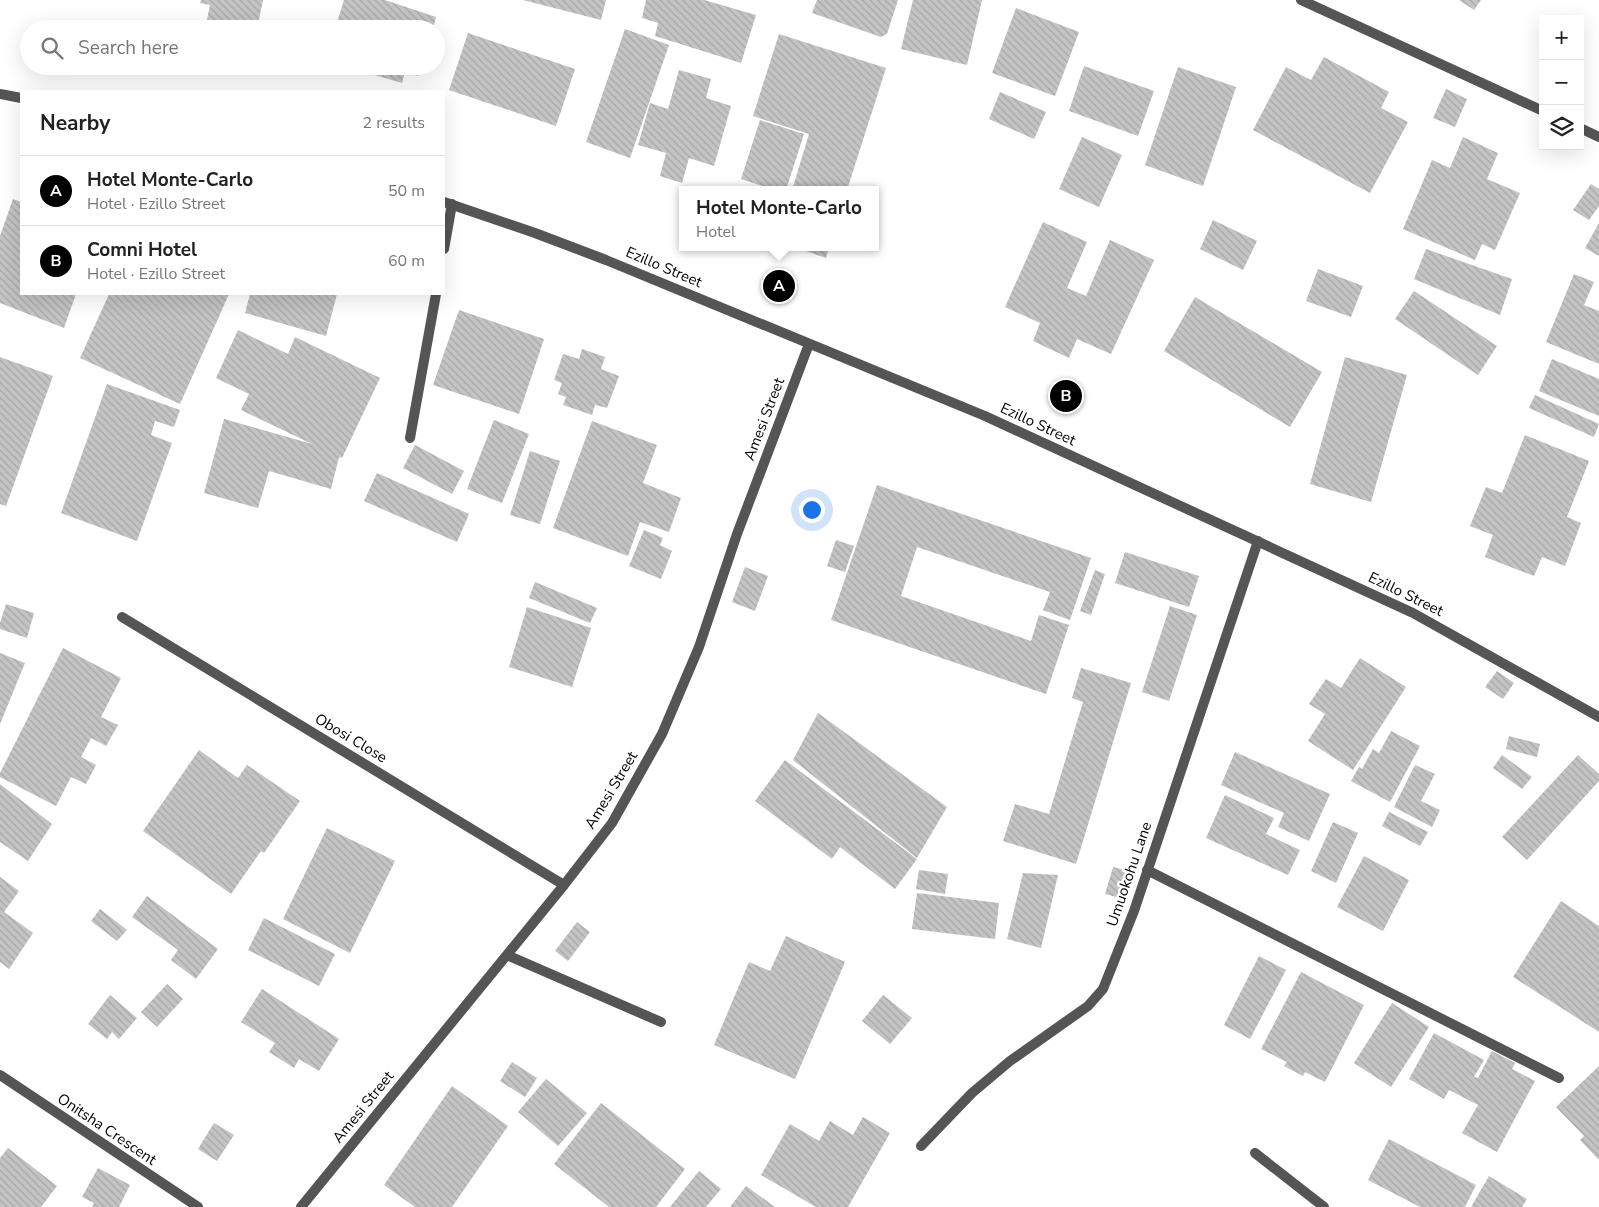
<!DOCTYPE html>
<meta charset="utf-8">
<style>
body{margin:0;font-family:"Nunito Sans",sans-serif;background:#f2f2f2;color:#222}
.controls{position:absolute;right:15px;top:15px;display:grid;overflow:hidden;border-radius:0px;box-shadow:0 5px 20px #0002}
.controls button{width:45px;height:45px;display:grid;place-items:center;padding:0;border:0;border-bottom:1px solid #e0e0e0;background:#fff;color:#222;font:25px sans-serif}
.you{position:absolute;left:811px;top:509px;width:18px;height:18px;margin:-12px;border:4px solid #fff;border-radius:50%;background:#1a73e8;box-shadow:0 0 0 8px #1a73e833}
.badge{display:grid;place-items:center;width:32px;height:32px;border-radius:50%;background:#000;color:#fff;font-size:16px;font-weight:700}
.pin{position:absolute;translate:-50% -50%;border:2px solid #fff;box-shadow:0 1px 5px #0006}
.popup{position:absolute;left:679px;top:186px;width:200px;height:65px;box-sizing:border-box;display:grid;place-content:center;border-radius:0px;background:#fff;filter:drop-shadow(0 1px 4px #0005);font-size:16px;white-space:nowrap;color:#767676}
.popup b{font-size:19px;color:#222}
.popup::after{content:'';position:absolute;left:50%;top:100%;margin-left:-10px;border:10px solid transparent;border-top-color:#fff}
.list{margin:0;padding:0;list-style:none}
h2{display:flex;justify-content:space-between;align-items:center;height:65px;margin:0;padding:0 20px;font-size:21px}
h2 small{font-size:16px;font-weight:400;color:#767676}
.list li{display:grid;grid-template-columns:32px 1fr auto;gap:15px;align-items:center;box-sizing:border-box;height:70px;padding:0 20px;border-top:1px solid #e0e0e0}
.list b{display:block;font-size:19px;white-space:nowrap}
.list p{margin:0;font-size:16px;white-space:nowrap;color:#767676}
.list em{font-size:16px;font-style:normal;color:#767676}
.icon{flex:none;width:28px;height:28px;fill:none;stroke:currentColor;stroke-width:2;stroke-linecap:round;stroke-linejoin:round}
.map{position:relative;flex:none;width:1599px;height:1207px;overflow:hidden}
.search{position:absolute;background:#fff;box-shadow:0 5px 20px #0002;left:20px;top:20px;width:425px;height:55px;display:flex;align-items:center;gap:12px;box-sizing:border-box;padding:0 18px;border-radius:28px;color:#767676;font-size:19px}
.panel{position:absolute;background:#fff;box-shadow:0 5px 20px #0002;left:20px;top:90px;width:425px;height:205px;border-radius:0px}
.map>svg:first-child{display:block}
</style>
<div class="map">
<svg width="1599" height="1207" viewBox="0 0 1599 1207">
<defs>
<pattern id="building-back-hatch" width="6" height="6" patternUnits="userSpaceOnUse" patternTransform="scale(1.25)"><rect width="6" height="6" fill="#c4c4c4"/><path d="M-1 5l2 2M0 0l6 6M5-1l2 2" fill="none" stroke="#a7a7a7"/></pattern>
</defs>
<rect width="100%" height="100%" fill="#fff"/>
<path fill="url(#building-back-hatch)" d="M201 0H263L257 29H205L210 5 200 3Z
M344 0H385L436 17 433 29H335Z
M523 0H606L601 20Z
M646 0H704L756 15 741 63 655 36 658 23 642 18Z
M817 0H898L887 34 881 37 812 13Z
M913 0H982L967 65 901 49Z
M1459 0H1481L1474 10Z
M1016 8 1079 32 1055 96 992 73Z
M152 21 177 27 176 29H150Z
M625 29 669 45 630 158 586 142Z
M468 33 575 69 556 126 449 90Z
M779 34 886 68 847 190H792L809 134 753 116Z
M1324 57 1389 92 1381 108 1408 122 1370 193 1253 130 1286 67 1311 80Z
M359 66H421L418 76 405 72 402 83 358 70Z
M1084 66 1154 91 1138 136 1069 111Z
M1178 67 1236 87 1203 186 1145 165Z
M679 70 711 79 706 98 731 106 714 166 689 158 682 183 660 176 666 153 638 145 650 103 668 109Z
M1446 89 1467 99 1455 127 1433 118Z
M1000 92 1046 112 1034 139 989 119Z
M760 120 804 134 786 190H775L741 179Z
M1082 137 1122 155 1099 207 1059 189Z
M1463 137 1498 153 1487 179 1520 193 1495 250 1482 244 1475 260 1403 229 1432 160 1450 168Z
M1591 184 1599 189V206L1589 220 1573 210Z
M13 199 21 202V294H76L64 328 0 303V236Z
M1213 220 1257 241 1243 270 1200 249Z
M1043 222 1087 242 1067 288 1086 296 1110 240 1154 260 1111 354 1077 339 1069 358 1033 341 1040 323 1005 307Z
M1599 223V256L1585 248Z
M795 247H829L826 258Z
M1426 249 1512 279 1500 315 1414 279Z
M1318 269 1363 286 1351 317 1306 301Z
M1574 274 1594 282 1584 305 1599 311V364L1546 342Z
M1414 291 1497 346 1478 375 1395 319Z
M109 294H229L180 404 80 358Z
M250 294H337L326 336 245 313Z
M1195 297 1322 372 1290 427 1164 351Z
M459 310 544 339 519 414 433 385Z
M238 330 288 354 295 337 380 378 342 458 339 457 331 489 269 471 258 508 204 493 224 419 312 444 241 410 249 394 216 378Z
M582 349 605 357 601 369 619 376 607 408 595 405 592 415 563 405 566 397 558 394 562 383 554 380 563 354 579 359Z
M0 357 53 376 6 506 0 504Z
M1345 357 1407 375 1371 502 1310 484Z
M1552 359 1599 379V416L1539 391Z
M107 384 180 410 174 427 155 421 151 435 172 443 137 541 61 513Z
M1535 395 1599 424 1594 437 1529 408Z
M494 420 529 434 502 503 467 489Z
M592 421 657 445 643 483 681 498 669 532 640 522 628 556 553 528Z
M1525 435 1589 461 1567 517 1581 523 1565 566 1542 557 1534 576 1485 557 1493 535 1470 526 1486 487 1502 493Z
M415 445 464 471 452 494 403 468Z
M530 451 560 461 540 524 510 515Z
M377 473 469 514 457 542 364 501Z
M877 485 1091 558 1070 620 1043 610 1050 592 917 547 901 596 1031 641 1039 615 1069 625 1046 694 831 620Z
M644 530 663 538 660 545 672 551 661 579 629 566Z
M836 540 854 546 845 572 827 566Z
M1125 552 1199 576 1189 607 1115 583Z
M745 567 768 576 755 611 732 602Z
M1095 570 1105 574 1091 615 1080 611Z
M535 582 597 608 590 623 529 598Z
M6 604 34 613 27 638 0 629V623Z
M1170 606 1197 615 1169 701 1142 692Z
M527 607 591 628 572 687 509 667Z
M63 648 121 678 101 717 118 725 106 746 91 738 81 757 96 765 86 784 71 777 56 806 0 777V773Z
M0 653 25 663 0 724Z
M1360 658 1406 687 1353 770 1308 741 1325 714 1309 704 1326 679 1341 688Z
M1081 668 1131 683 1076 864 1003 841 1015 804 1049 814 1083 702 1072 698Z
M1497 671 1514 683 1503 699 1485 687Z
M818 713 947 807 917 858 793 760Z
M1391 731 1420 746 1390 802 1351 781 1359 767 1362 769 1373 749 1379 753Z
M1509 736 1540 744 1537 757 1506 749Z
M199 750 238 778 247 765 300 801 264 853 261 851 231 894 143 831Z
M1235 752 1330 794 1309 841 1278 827 1284 813 1221 785Z
M1502 755 1532 777 1522 789 1493 768Z
M1578 755 1599 774V781L1527 860 1502 837Z
M785 760 917 859 895 889 840 847 832 859 755 801Z
M1415 765 1435 774 1421 801 1440 810 1432 827 1394 807Z
M0 784 52 824 28 861 0 842Z
M1225 795 1274 818 1266 834 1300 850 1288 875 1206 838Z
M1389 812 1428 832 1420 846 1382 826Z
M1333 822 1358 833 1336 883 1311 871Z
M327 828 395 861 350 953 283 919Z
M1364 856 1409 880 1383 931 1337 907Z
M1113 867 1129 871 1120 898 1105 894Z
M919 870 948 874 945 894 916 889Z
M1023 873 1058 875 1041 948 1007 939Z
M0 877 19 891 4 912 33 933 9 969 0 962Z
M917 893 999 903 995 939 912 929Z
M147 896 218 949 196 979 171 960 178 950 132 917Z
M1561 901 1599 926V1032L1513 977Z
M100 909 127 930 117 941 91 921Z
M264 918 335 954 319 986 248 950Z
M577 922 590 932 568 961 555 951Z
M786 936 845 962 795 1079 714 1045 749 962 770 971Z
M1259 956 1286 970 1250 1039 1224 1025Z
M1301 972 1364 1005 1325 1082 1305 1072 1303 1076 1284 1066 1287 1062 1261 1049Z
M167 984 183 999 157 1027 141 1012Z
M262 989 339 1039 319 1071 299 1059 294 1068 269 1052 275 1043 241 1022Z
M110 995 137 1018 119 1039 112 1032 107 1039 88 1024Z
M883 995 912 1018 890 1044 862 1021Z
M1392 1003 1429 1027 1391 1087 1354 1063Z
M1434 1033 1484 1060 1474 1077 1478 1078 1492 1051 1515 1063 1512 1069 1535 1081 1497 1152 1462 1133 1478 1105 1449 1090 1444 1099 1409 1079Z
M512 1062 537 1078 525 1097 500 1081Z
M1599 1066V1160L1580 1140 1584 1136 1556 1107Z
M546 1079 587 1113 558 1146 518 1112Z
M452 1086 508 1126 452 1207H415L384 1185Z
M601 1103 685 1169 656 1207H609L554 1164Z
M863 1117 890 1133 848 1207H816L761 1175 790 1124 819 1141 830 1121 853 1135Z
M214 1123 234 1135 217 1161 198 1149Z
M1389 1139 1476 1185 1465 1207H1420L1368 1180Z
M8 1148 57 1186 41 1207H0V1158Z
M98 1168 130 1185 119 1207H92L94 1203 82 1197Z
M699 1171 721 1189 706 1207H670Z
M1489 1176 1527 1199 1522 1207H1471Z
M746 1186 775 1207H730Z"/>
<g fill="none" stroke-linecap="round" stroke-linejoin="round">
<path stroke="#555" stroke-width="10" d="M1301 0 1543 111
M1580 128 1599 137
M444 249 452 204
M410 438 436 294
M122 617 564 885
M1147 870 1559 1078
M507 955 661 1022
M0 1075 198 1207
M921 1146 972 1093 1010 1061 1088 1006 1103 989 1134 911 1258 541
M1255 1153 1324 1207
M301 1207 564 885 612 823 662 734 699 647 737 534 809 344"/>
<path stroke="#555" stroke-width="10" d="M0 94 21 98
M444 202 535 233 606 260 985 416 1413 613 1599 717"/>
</g>
<g text-anchor="middle" stroke-width="5" stroke-linejoin="round" paint-order="stroke">
<g font-size="15" fill="#000" stroke="#fff">
<text transform="translate(664 267) rotate(23)" y="5">Ezillo Street</text>
<text transform="translate(764 419) rotate(-69)" y="5">Amesi Street</text>
<text transform="translate(1038 424) rotate(25)" y="5">Ezillo Street</text>
<text transform="translate(1406 594) rotate(26)" y="5">Ezillo Street</text>
<text transform="translate(351 738) rotate(31)" y="5">Obosi Close</text>
<text transform="translate(611 790) rotate(-59)" y="5">Amesi Street</text>
<text transform="translate(1129 874) rotate(-71)" y="5">Umuokohu Lane</text>
<text transform="translate(363 1107) rotate(-51)" y="5">Amesi Street</text>
<text transform="translate(107 1129) rotate(34)" y="5">Onitsha Crescent</text>
</g>
</g>
</svg>
<div class="controls">
<button>+</button>
<button>−</button>
<button><svg class="icon" aria-label="layers" viewBox="0 0 24 24"><path d="M12 4l9 5-9 5-9-5zM3 14l9 5 9-5"/></svg></button>
</div>
<div class="you"></div>
<div class="pin badge" style="left:779px;top:286px">A</div>
<div class="popup"><b>Hotel Monte-Carlo</b>Hotel</div>
<div class="pin badge" style="left:1066px;top:396px">B</div>
<div class="search"><svg class="icon" aria-label="search" viewBox="0 0 24 24"><circle cx="10" cy="10" r="6"/><path d="M15 15l6 6"/></svg>Search here</div>
<section class="panel">
<h2>Nearby<small>2 results</small></h2>
<ul class="list">
<li><span class="badge">A</span><div><b>Hotel Monte-Carlo</b><p>Hotel · Ezillo Street</p></div><em>50 m</em></li>
<li><span class="badge">B</span><div><b>Comni Hotel</b><p>Hotel · Ezillo Street</p></div><em>60 m</em></li>
</ul>
</section>
</div>
